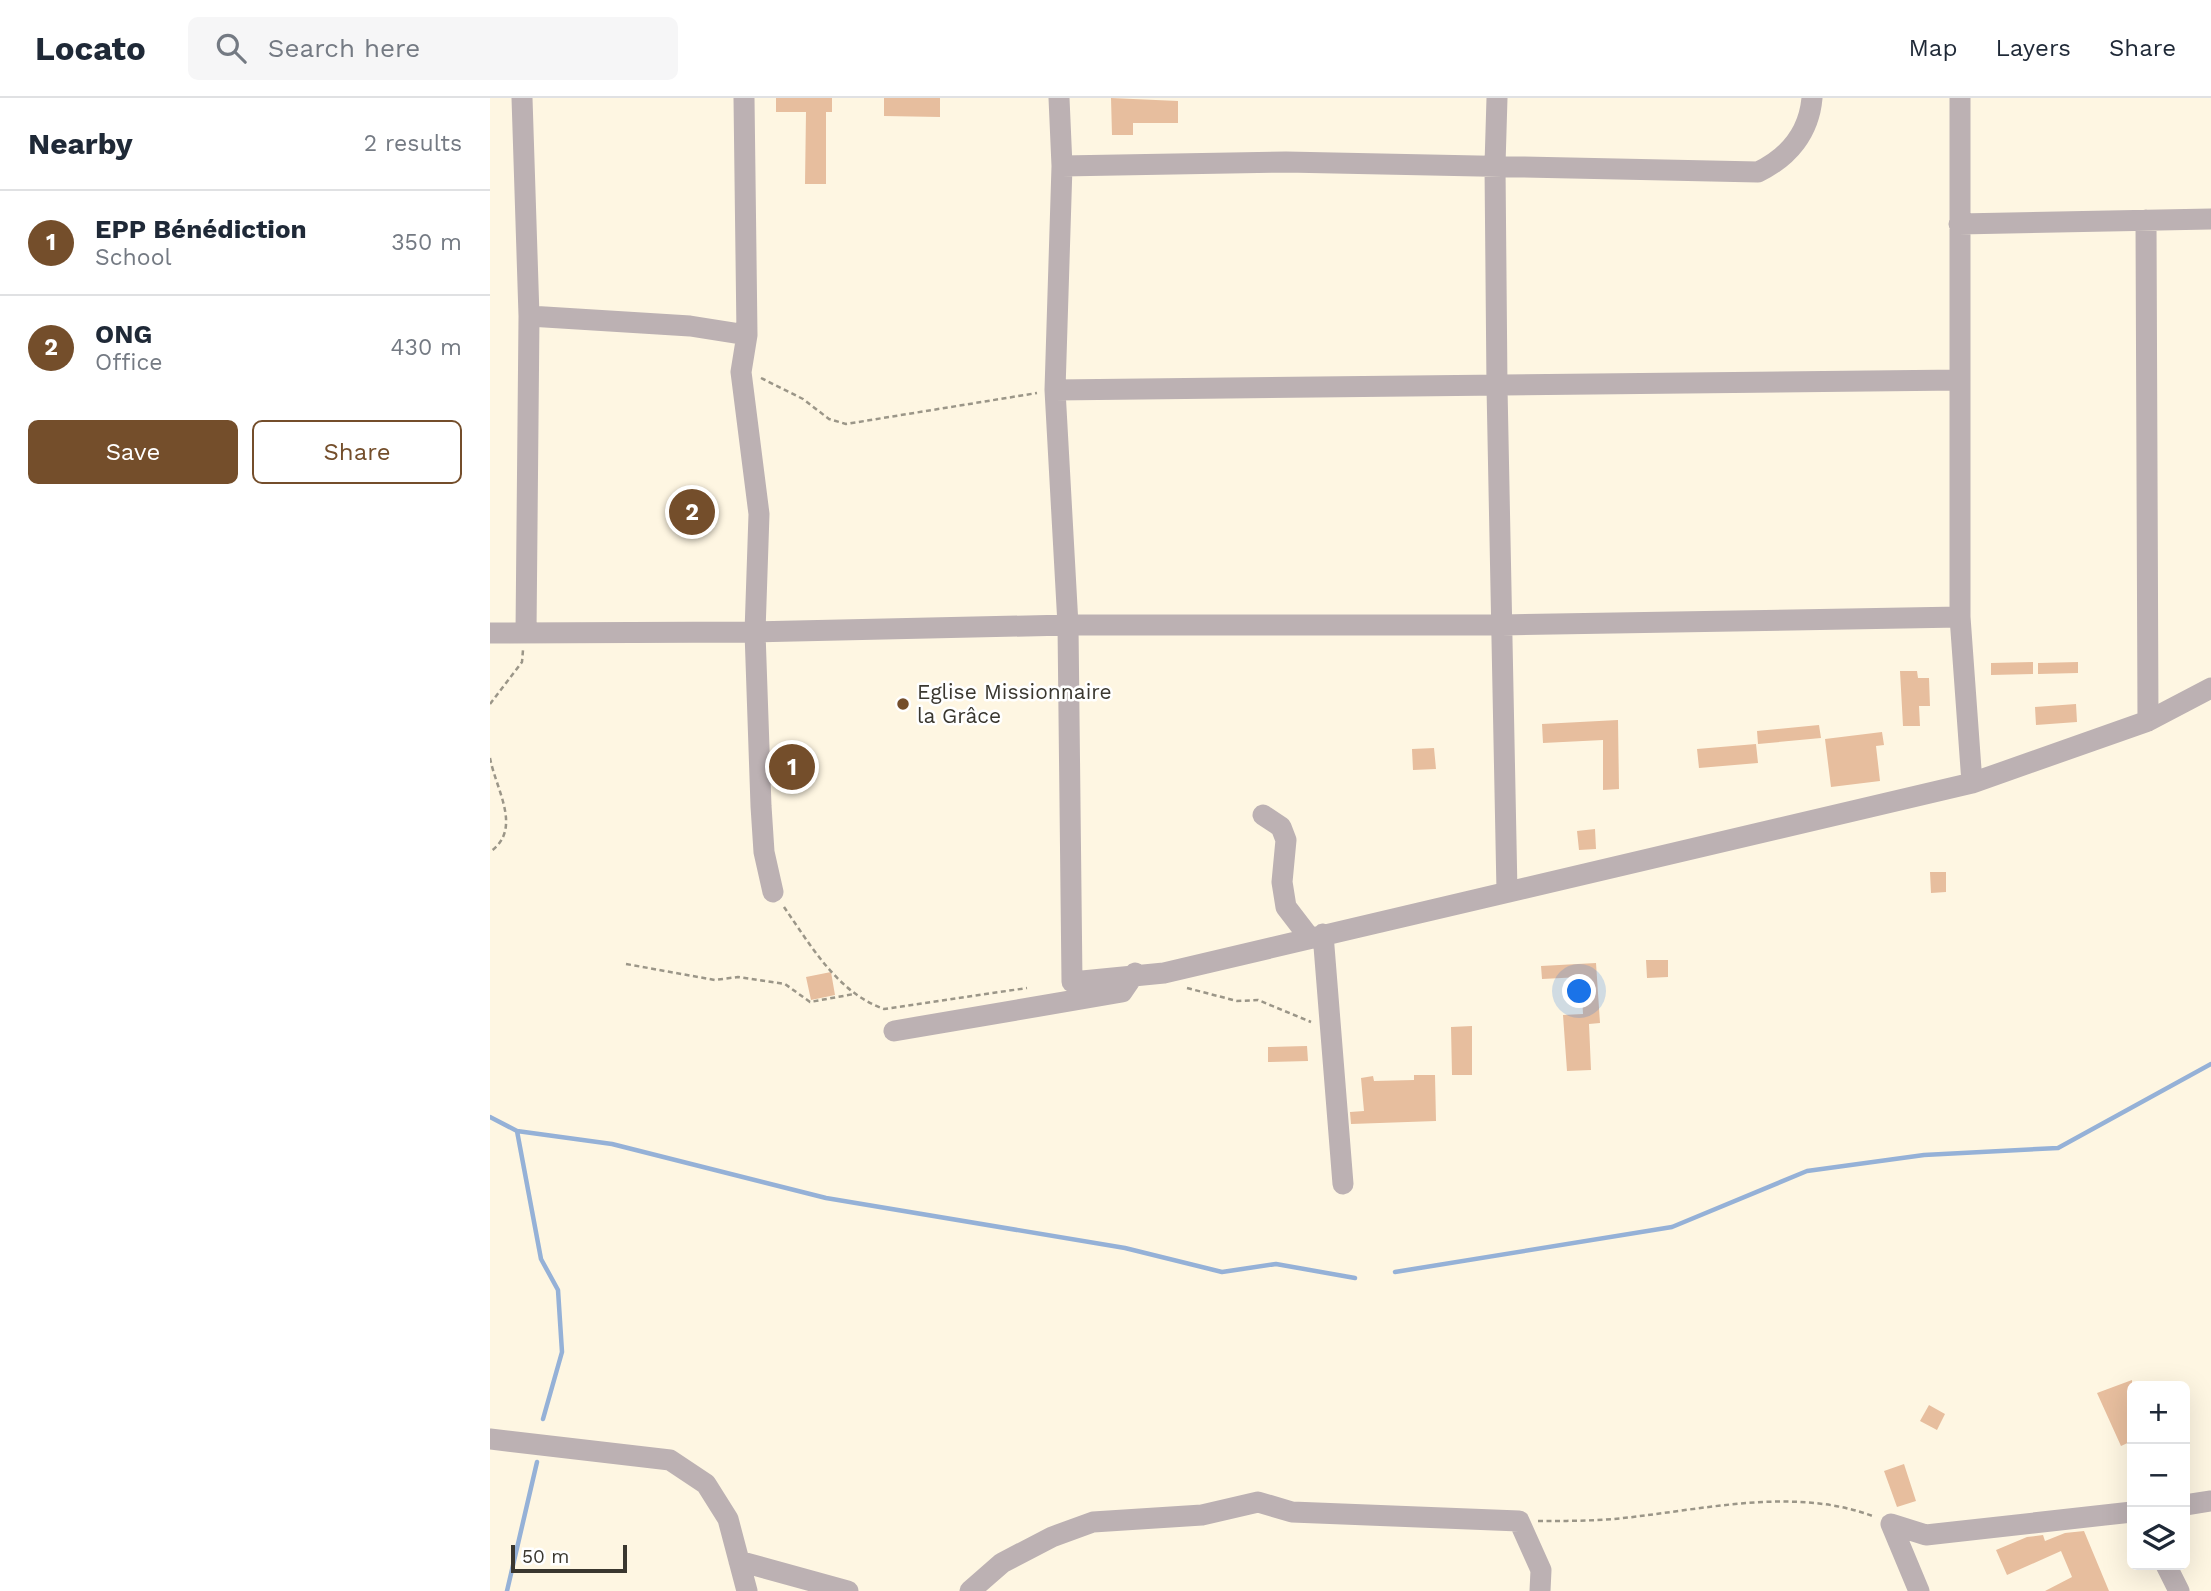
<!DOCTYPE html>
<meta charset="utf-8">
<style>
body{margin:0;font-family:"Work Sans",sans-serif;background:#f6f6f7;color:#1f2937}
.controls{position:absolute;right:21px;bottom:21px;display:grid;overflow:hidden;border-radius:10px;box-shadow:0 7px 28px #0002}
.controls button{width:63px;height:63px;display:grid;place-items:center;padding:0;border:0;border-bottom:2px solid #e0e1e3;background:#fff;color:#1f2937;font:35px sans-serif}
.scale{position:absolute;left:21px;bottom:18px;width:116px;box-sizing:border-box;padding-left:7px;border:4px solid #3a372f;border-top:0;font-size:19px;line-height:24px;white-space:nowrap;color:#3a372f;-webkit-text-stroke:5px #fff;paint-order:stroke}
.you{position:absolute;left:1090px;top:894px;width:24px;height:24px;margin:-18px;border:5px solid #fff;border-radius:50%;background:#1a73e8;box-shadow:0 0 0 10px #1a73e833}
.badge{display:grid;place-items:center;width:46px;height:46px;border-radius:50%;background:#744e2b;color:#fff;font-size:23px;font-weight:700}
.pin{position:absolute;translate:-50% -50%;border:4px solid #fff;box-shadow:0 2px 7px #0006}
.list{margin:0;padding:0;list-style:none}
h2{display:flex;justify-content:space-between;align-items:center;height:91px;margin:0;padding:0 28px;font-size:30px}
h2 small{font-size:23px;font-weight:400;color:#747a83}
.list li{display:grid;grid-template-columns:46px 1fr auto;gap:21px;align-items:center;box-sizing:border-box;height:105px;padding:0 28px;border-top:2px solid #e0e1e3}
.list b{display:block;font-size:26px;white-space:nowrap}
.list p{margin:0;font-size:23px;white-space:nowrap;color:#747a83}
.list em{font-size:23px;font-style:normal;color:#747a83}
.actions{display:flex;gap:14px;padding:21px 28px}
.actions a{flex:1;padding:16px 0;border:2px solid #744e2b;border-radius:10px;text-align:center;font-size:24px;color:#744e2b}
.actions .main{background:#744e2b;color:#fff}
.icon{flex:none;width:38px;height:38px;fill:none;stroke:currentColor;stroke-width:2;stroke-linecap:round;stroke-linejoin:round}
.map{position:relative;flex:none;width:1721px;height:1493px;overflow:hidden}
header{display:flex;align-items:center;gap:42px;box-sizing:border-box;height:98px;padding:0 35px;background:#fff;border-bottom:2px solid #e0e1e3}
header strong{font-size:33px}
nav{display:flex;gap:38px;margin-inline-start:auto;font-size:24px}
.search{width:490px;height:63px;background:#f6f6f7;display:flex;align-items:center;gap:18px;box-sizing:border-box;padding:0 24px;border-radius:10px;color:#747a83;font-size:26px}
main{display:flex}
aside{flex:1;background:#fff}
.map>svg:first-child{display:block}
</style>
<header>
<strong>Locato</strong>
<div class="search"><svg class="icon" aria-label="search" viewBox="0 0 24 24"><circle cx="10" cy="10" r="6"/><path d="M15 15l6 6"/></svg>Search here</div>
<nav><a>Map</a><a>Layers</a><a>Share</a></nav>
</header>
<main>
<aside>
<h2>Nearby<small>2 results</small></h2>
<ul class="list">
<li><span class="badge">1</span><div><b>EPP Bénédiction</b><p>School</p></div><em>350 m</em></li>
<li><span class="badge">2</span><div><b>ONG</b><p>Office</p></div><em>430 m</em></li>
</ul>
<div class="actions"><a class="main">Save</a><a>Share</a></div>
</aside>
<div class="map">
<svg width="1721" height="1493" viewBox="0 0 1721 1493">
<rect width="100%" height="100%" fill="#fef6e2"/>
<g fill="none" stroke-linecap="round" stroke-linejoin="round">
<path stroke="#95b1d7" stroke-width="4.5" d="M0 1019 27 1033 122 1046 336 1100 635 1150 732 1174 786 1166 865 1180
M27 1033 51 1161 68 1192 72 1254 53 1321
M905 1174 1182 1129 1317 1073 1434 1057 1568 1050 1721 966
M17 1493 47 1364"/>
</g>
<path fill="#e7be9e" d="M286 0H342V14H336V86H315L316 14H286Z
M394 0H450V19L394 18Z
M621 0 688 3V25H643V37H622Z
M1543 564V576L1501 577V565Z
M1588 564V575L1548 576V565Z
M1410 573H1427L1428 580H1439L1440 608H1429L1430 628H1413Z
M1586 606 1587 624 1546 627 1545 609Z
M1128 622 1129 691 1113 692V642L1053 645 1052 626Z
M1329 627 1331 640 1268 646 1267 633Z
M1392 634 1394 647 1386 648 1390 683 1341 689 1335 641Z
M1266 646 1268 665 1209 670 1207 651Z
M944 650 946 671 923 672 922 651Z
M1105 731 1106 751 1089 752 1087 733Z
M1440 774H1456V794L1441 795Z
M1156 862H1178V879L1157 880Z
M1106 865 1110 925 1099 926 1101 972 1077 973 1073 917 1093 916 1091 879 1052 881 1051 868Z
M341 874 345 897 321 902 316 879Z
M982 928V977H962L961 929Z
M817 948 818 963 778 964V949Z
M924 977H945L946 1023 861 1026 860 1014 874 1013 871 980 883 978 884 983 924 982Z
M1642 1282V1343L1631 1348 1607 1295Z
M1439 1307 1455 1316 1447 1332 1430 1323Z
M1414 1366 1426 1403 1407 1409 1394 1373Z
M1594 1433 1619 1493H1555L1582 1479 1571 1453 1517 1477 1506 1452 1537 1439 1553 1437 1555 1443 1575 1435Z"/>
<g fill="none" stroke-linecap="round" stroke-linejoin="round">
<path stroke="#9b9688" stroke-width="2.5" stroke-dasharray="5 3.5" stroke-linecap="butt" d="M271 280 313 301 339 321 356 326 547 295
M0 606 32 564 33 552
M0 660C6 692 33 731 0 754
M294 809C321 848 348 895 394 911L537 890
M136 866 225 882 248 879 295 886 320 904 364 896
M697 890 747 903 768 902 821 924
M1048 1423C1082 1423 1116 1423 1150 1418 1226 1409 1311 1390 1385 1419"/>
<path stroke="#bcb1b3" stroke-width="21" d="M32 0 39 218 36 535
M254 0 257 237 251 274 269 416 265 534 271 708 274 754 283 794
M569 0 572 68 565 292 578 527 582 884 674 875 1482 685 1658 623 1721 590
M1007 0 1005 67 1007 289 1017 794
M1470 0V519L1482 685
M572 68 796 64 1268 74C1299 59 1319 34 1322 0
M1656 122 1658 623
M1469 126 1721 121
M39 218 200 228 257 237
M565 292 1470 282
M0 535 265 534 578 527H1012L1470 519
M773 717 791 729 796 742 792 784 796 809 819 839
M833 836 853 1086
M404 933 632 894 645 875
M0 1341 180 1362 216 1386 238 1421 257 1493
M1695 1407 1721 1403
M249 1463 358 1493
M1676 1467 1689 1493
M480 1493 512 1465 562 1439 603 1424 712 1417 768 1404 802 1414 1029 1423 1051 1472 1050 1493
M1429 1493 1401 1426 1436 1437 1642 1414"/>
</g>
<circle fill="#744e2b" stroke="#fff" stroke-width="2.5" cx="413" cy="606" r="7"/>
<g text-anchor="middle" stroke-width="5" stroke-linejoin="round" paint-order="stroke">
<g font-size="21" fill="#3a372f" stroke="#fff" text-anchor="start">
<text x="427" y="601">Eglise Missionnaire<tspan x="427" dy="24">la Grâce</tspan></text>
</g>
</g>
</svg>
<div class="controls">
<button>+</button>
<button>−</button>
<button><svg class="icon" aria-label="layers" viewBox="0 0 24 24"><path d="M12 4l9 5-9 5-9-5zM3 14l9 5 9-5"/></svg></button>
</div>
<div class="scale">50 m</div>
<div class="you"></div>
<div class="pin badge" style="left:302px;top:669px">1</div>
<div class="pin badge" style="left:202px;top:414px">2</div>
</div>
</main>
